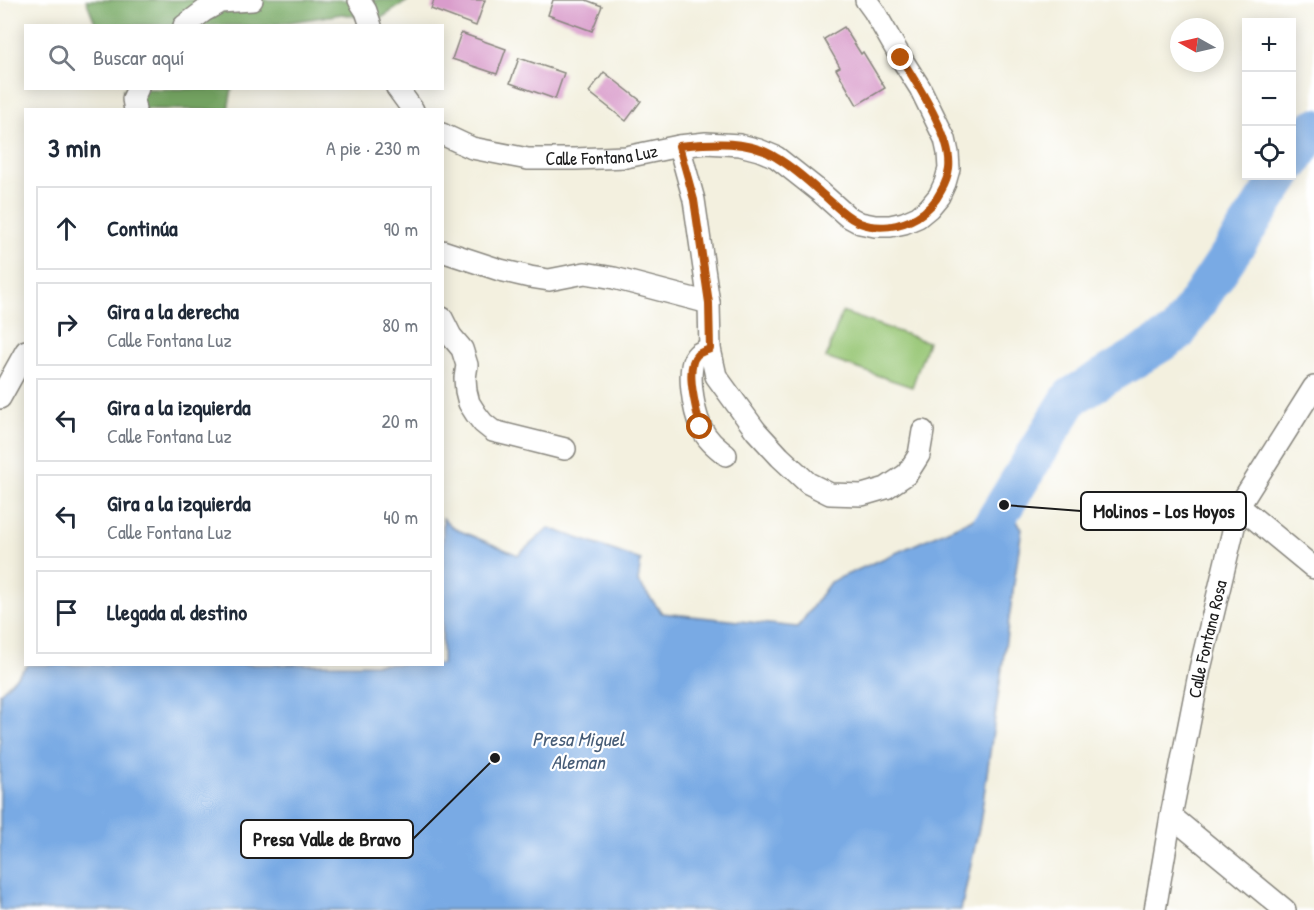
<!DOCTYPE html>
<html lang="es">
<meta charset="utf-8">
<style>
body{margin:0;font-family:"Patrick Hand",sans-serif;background:#f6f6f7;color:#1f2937}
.controls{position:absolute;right:18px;top:18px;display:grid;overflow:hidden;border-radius:0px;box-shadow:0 3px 15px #0003}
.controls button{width:54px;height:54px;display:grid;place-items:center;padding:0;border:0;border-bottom:2px solid #e0e1e3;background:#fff;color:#1f2937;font:30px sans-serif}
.compass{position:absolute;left:1170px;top:18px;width:54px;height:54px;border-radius:50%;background:#fff;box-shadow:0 3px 15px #0003;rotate:278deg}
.stop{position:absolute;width:18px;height:18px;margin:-14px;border:4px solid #b45309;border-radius:50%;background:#fff}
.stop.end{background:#b45309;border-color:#fff;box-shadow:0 2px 6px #0008}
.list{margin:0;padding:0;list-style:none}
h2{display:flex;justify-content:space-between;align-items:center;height:78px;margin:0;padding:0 24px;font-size:26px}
h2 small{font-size:20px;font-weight:400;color:#747a83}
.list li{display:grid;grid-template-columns:39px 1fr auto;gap:18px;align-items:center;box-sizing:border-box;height:84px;margin:0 12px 12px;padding:0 12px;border:2px solid #e0e1e3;border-radius:0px}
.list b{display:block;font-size:22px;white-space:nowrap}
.list p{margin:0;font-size:20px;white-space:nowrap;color:#747a83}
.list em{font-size:20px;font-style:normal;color:#747a83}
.icon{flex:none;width:33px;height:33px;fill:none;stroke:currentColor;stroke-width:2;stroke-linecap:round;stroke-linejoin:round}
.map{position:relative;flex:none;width:1314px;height:910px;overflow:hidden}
.search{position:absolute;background:#fff;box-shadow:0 3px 15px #0003;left:24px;top:24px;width:420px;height:66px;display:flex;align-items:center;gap:15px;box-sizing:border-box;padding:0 21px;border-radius:0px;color:#747a83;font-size:22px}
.panel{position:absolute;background:#fff;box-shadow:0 3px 15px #0003;left:24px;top:108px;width:420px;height:558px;border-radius:0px}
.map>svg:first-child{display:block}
</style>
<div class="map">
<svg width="1314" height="910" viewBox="0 0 1314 910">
<rect width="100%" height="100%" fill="#fff"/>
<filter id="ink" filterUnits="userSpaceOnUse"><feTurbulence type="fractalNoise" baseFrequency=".0167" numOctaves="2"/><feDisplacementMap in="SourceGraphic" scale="12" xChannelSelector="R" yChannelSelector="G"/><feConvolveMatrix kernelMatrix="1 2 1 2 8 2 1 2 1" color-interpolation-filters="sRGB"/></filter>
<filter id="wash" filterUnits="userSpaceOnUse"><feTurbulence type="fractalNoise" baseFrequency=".008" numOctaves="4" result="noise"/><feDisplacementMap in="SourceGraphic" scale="24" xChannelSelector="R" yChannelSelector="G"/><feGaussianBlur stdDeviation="1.35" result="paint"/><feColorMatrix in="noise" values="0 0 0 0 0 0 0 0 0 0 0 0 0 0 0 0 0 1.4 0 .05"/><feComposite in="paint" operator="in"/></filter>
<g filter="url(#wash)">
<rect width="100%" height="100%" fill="#f3f0df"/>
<path fill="#97c675" stroke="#5a7148" stroke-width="1.5" d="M842 312 928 342 912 387 826 358Z"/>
<path fill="#79ab66" stroke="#4a6441" stroke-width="1.5" d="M86 0H409L372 24C362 18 353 15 342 14L266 26 96 25Z
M123 89H232L228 110 132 109Z"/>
<path fill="#79aae4" stroke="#4a6380" stroke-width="1.5" d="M1004 505 1022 528 980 823 961 910H0V693L28 665 442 664 443 518 453 528 518 555 549 528 641 560 638 582 662 613 798 627 830 582Z"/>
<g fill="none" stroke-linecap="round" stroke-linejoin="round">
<path stroke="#79aae4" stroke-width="39" d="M1292 162 1314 128
M977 550 1071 397 1177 333 1282 176"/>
</g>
<g id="blocks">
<path fill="#d99ccb" d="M434 0H485L476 26 431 9Z
M553 0H586L602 6 592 31 548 15Z
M844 27 861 54 863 52 885 88 857 105 836 69 840 67 824 39Z
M461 33 506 49 497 74 452 59Z
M519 58 564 73 555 99 510 83Z
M604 72 641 101 626 121 589 92Z"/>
</g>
</g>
<g filter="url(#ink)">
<use href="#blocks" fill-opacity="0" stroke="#88867e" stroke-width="1.5"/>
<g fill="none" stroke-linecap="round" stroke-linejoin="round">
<defs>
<g id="minor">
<path d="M359 0 366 11 371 26"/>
<path d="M184 26 204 11 220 2 252 0"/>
<path d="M397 88 413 110"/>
<path d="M135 110 133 99 138 88"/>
<path id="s1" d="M442 134 472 148 528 159H575L626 157 679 146 706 143 740 145 759 150 776 157 819 191 847 216 860 223 875 226H890L904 223 918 217 929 208 939 196 945 183 949 169 948 153 945 139 920 88 901 58 874 11 866 0"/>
<path d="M679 146 694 200 709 303 710 349 716 376 756 431 780 457 808 483 830 494 862 495 886 488 907 474 919 455 923 431"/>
<path d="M442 251 500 270 530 277 549 280 585 273 614 278 709 303"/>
<path d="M442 318 451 336 462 349 467 365 465 378 466 391 469 403 476 414 483 423 493 431 565 449"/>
<path d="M710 349C706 350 700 352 697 355 685 366 694 413 701 427 706 439 716 447 726 455"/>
<path d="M0 398 26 351"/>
<path d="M1239 506 1314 568"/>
<path d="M1171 816 1285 910"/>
<path id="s2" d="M1155 910 1171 816 1200 669 1239 506 1314 387"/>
</g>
</defs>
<use href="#minor" stroke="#88867e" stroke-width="24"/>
<use href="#minor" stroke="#fff" stroke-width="21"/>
</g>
</g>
<g fill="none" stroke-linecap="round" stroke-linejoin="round" filter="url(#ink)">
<path stroke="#b45309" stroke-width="8" d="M700 427C697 411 684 368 697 355 700 352 705 351 710 349L709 303 694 200 679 146C711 143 749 139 777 158 792 167 807 180 820 192 833 203 844 216 860 223 878 230 900 227 917 217 927 211 936 201 941 191 945 184 948 177 949 169 953 138 917 84 901 58"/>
</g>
<g text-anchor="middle" stroke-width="4.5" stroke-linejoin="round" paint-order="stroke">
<g font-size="18" fill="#1c1c1c" stroke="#fff">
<text dy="6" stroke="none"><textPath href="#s1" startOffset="164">Calle Fontana Luz</textPath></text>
<text dy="6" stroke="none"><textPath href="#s2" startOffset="276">Calle Fontana Rosa</textPath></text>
</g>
<g font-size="20" font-style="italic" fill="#465c76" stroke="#fff">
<text x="578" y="746">Presa Miguel<tspan x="578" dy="23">Aleman</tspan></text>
</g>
</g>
<path fill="none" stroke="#1c1c1c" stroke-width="2" d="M1004 505L1081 511M495 758L413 839"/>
<g fill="#1c1c1c" stroke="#fff" stroke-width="2">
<circle cx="1004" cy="505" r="6"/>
<circle cx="495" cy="758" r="6"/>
</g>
<g fill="#fff" stroke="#1c1c1c" stroke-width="2">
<rect x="1081" y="492" width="165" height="38" rx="6"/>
<rect x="241" y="820" width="172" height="38" rx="6"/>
</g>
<g font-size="20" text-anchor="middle" font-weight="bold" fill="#1c1c1c">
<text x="1164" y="518">Molinos - Los Hoyos</text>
<text x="327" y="846">Presa Valle de Bravo</text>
</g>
</svg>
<div class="controls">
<button>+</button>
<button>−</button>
<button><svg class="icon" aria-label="locate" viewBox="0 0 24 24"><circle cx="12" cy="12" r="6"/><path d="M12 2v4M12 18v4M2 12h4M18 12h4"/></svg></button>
</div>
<svg class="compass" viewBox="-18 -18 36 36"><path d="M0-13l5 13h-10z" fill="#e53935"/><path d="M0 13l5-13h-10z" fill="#747a83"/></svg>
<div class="stop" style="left:700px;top:427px"></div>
<div class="stop end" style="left:901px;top:58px"></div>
<div class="search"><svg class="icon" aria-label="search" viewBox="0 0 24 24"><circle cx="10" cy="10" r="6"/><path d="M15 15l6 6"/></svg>Buscar aquí</div>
<section class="panel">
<h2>3 min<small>A pie · 230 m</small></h2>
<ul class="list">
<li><svg class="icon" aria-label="ahead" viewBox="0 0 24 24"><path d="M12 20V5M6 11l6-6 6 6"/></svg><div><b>Continúa</b></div><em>90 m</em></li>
<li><svg class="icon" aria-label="right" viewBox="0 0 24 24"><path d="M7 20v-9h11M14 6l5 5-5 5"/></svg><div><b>Gira a la derecha</b><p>Calle Fontana Luz</p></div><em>80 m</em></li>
<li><svg class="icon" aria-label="left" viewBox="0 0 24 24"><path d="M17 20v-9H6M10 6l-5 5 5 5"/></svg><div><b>Gira a la izquierda</b><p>Calle Fontana Luz</p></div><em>20 m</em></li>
<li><svg class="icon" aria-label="left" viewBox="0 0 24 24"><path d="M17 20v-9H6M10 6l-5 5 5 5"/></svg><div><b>Gira a la izquierda</b><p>Calle Fontana Luz</p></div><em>40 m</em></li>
<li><svg class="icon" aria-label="arrive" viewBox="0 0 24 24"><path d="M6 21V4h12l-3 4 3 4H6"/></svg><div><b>Llegada al destino</b></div></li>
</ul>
</section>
</div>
